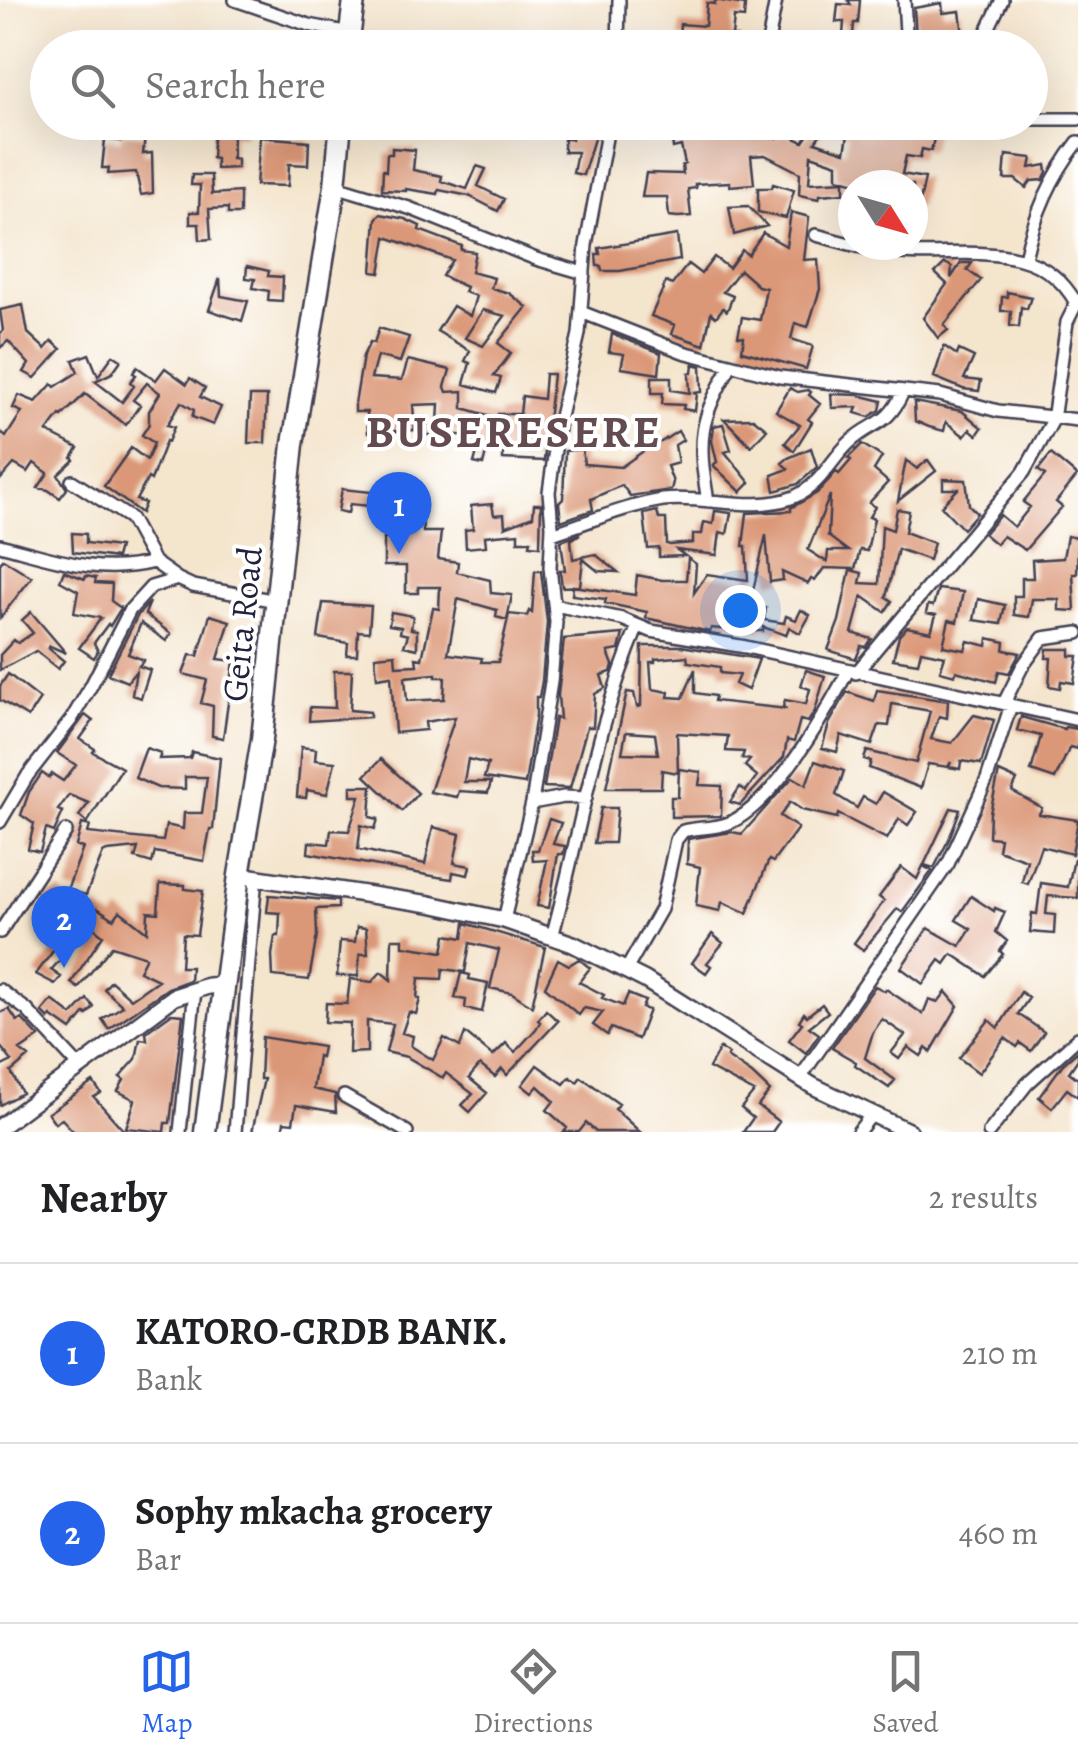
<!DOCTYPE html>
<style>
body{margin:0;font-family:Alegreya,serif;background:#f6f6f6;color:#202124}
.compass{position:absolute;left:838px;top:170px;width:90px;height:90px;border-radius:50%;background:#fff;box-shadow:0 10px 40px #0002;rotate:127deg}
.you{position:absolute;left:740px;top:610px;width:35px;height:35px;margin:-25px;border:8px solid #fff;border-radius:50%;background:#1a73e8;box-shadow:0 0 0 15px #1a73e833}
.badge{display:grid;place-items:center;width:65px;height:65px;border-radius:50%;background:#2563eb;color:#fff;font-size:32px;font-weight:700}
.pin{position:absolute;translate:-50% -82px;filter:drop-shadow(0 2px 5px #0008)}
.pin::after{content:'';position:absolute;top:52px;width:35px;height:30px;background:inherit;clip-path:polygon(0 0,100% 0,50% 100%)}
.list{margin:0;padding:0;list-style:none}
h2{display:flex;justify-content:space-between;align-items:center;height:130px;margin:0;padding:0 40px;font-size:42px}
h2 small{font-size:32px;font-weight:400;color:#757577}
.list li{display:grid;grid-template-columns:65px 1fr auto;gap:30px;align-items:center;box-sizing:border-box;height:180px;padding:0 40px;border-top:2px solid #e0e0e0}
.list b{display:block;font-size:38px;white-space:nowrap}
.list p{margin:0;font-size:32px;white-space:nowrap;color:#757577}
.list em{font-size:32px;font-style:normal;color:#757577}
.icon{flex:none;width:55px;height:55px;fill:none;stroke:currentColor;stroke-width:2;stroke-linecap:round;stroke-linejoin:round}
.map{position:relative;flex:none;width:1078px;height:1132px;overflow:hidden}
.search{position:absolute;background:#fff;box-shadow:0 10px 40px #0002;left:30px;right:30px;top:30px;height:110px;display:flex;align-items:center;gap:25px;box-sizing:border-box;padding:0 35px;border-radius:55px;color:#757577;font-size:38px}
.sheet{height:490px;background:#fff}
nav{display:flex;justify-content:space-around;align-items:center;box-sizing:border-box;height:140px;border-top:2px solid #e0e0e0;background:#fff;font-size:28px;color:#757577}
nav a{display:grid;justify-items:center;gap:5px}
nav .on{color:#2563eb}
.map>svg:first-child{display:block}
</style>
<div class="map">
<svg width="1078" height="1132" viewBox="0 0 1078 1132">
<rect width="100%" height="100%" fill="#fff"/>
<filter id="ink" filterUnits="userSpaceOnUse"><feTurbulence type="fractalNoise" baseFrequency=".01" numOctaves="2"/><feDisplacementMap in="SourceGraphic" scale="20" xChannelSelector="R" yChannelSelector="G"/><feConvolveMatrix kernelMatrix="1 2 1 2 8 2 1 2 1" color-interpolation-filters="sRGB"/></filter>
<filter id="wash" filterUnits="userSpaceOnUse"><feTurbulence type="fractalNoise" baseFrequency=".0048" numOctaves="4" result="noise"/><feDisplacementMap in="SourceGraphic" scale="40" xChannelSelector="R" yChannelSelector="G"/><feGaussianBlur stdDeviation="2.25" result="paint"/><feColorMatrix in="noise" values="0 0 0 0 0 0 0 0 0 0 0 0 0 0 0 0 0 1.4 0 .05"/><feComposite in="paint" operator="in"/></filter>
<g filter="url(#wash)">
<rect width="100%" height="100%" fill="#f4e5cd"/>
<g id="blocks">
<path fill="#db9878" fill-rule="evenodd" d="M715 0 745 5 744 18 734 17 732 36 737 37 736 48 707 47V40L679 38 680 24 705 26 707 3 715 4Z
M848 0H860L858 23H854L852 48H842L844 22H836L838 4 851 5Z
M942 3 943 13 960 11 963 35H969L968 45 948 44V32L916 35 914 8Z
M214 122H247L246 135H233L232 159H237V168L216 169V159L212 158Z
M574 122H599L583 175 573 173 577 152H564V139H572Z
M677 122 714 125 713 138 737 135V125L764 122 763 128 777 138 782 132 803 142 814 126 822 132 815 142 845 152 848 135 818 122H938L931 151 922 149 920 158 906 156 902 174 925 178 919 207H913V185L890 181V185H863L837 178V164L811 155 809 183 844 181V193L820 195 819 199 799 195 800 173 765 155 751 156 754 184 730 186V182L695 184 696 188 688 189 691 216 678 217 669 216 667 197H642L646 173 683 174 682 165 685 164 681 146 673 148 671 131H676Z
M122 133 145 136 143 154 152 153 153 193 141 195 136 172 108 174 109 168H102L105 139 121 141Z
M260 137 309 141 308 165 289 164 288 186 256 185Z
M392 148 415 150 413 170 442 176 441 181 467 189 477 166 486 169 478 186 504 199 498 211 469 196 439 190 438 194 406 189V191L382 190 383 170 386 171 387 154H392Z
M1006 155 1032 158 1030 168 1046 165 1047 172 1043 180 1031 181 1026 188 1015 179H1004Z
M192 175H211L212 194 240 192V214H228V208L209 209 211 239 200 240 199 224H190V212H199L200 185H191Z
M773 184 794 190 786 218 758 212V188H772Z
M748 206 767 226 734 235 729 207Z
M791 212 809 217 804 260 818 259 820 289 808 327 795 323 791 339 813 346 806 369 742 351 744 337 738 336 742 317 760 320 766 288 758 286 740 270 723 292 733 296 727 311 723 308 716 317 711 313 704 345 672 334 675 325 651 316 666 282 672 285 688 264 701 274 714 257 729 268 742 250 748 255 763 233 786 246Z
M380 214 405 219 420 226 419 230 462 246 461 250 475 252 471 272 494 278 491 288 509 293 527 307 498 343 511 353 494 376 501 378 496 393 464 384 470 363 465 361 470 351 437 331 453 306 470 316 476 296 464 292 466 287 442 276 452 260 386 237 380 273 372 272 376 219ZM483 310 505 316 483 346 465 338Z
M677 235 680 260 620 271H602L601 266H597L596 254H600L599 248Z
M945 263 952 267 951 278 961 263H972L967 270 981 280 944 325 948 330 938 338 923 318 947 284 935 273Z
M247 266 269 271 268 276 283 277 282 301 268 300 269 291 253 288 255 279 246 278Z
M220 278 221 296 248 301 242 321 209 310Z
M1007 292 1031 297 1027 309 1021 307 1019 327 1010 326 1011 311H1001L1002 297H1007Z
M23 305 28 333 45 349 52 341 61 349 35 378 24 372 29 364 8 341 0 348V333L3 331 0 310Z
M379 328 409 337 400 362 377 356 371 378 402 380 408 360 450 370 445 387 447 392 463 391V408L498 418V414H520L522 396 543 399 545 374H553L544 461 503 459V451L487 449 483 465 474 463 478 448H471L473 435H418V424H438L439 404 413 405 415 430 368 433 367 412H355V404L363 356 370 342 374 343Z
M612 334 661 353 659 374 621 368 624 354 609 352Z
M944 346 957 355 959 350 974 357 964 379 981 381 979 391 963 389 934 377Z
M89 354 98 376 113 355 121 360 112 373 95 381 122 402 134 386 130 382 136 375 133 373 137 367 156 380 165 368 187 384 190 378 205 388 200 397 221 407 213 425 192 417 194 410 181 402 167 425 174 427 168 442 166 441 151 480 148 478 136 500 145 503 141 513 104 486 131 448 147 460 154 443 142 435 149 424V411L160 393 147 383 133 400 140 405 126 425 85 394 62 416 60 415 47 432 78 448 72 458 74 460 58 475 67 489 60 498 48 490 38 488 48 473 34 463 28 472 14 464 0 480V432L6 437 22 412 13 408 19 395 36 402 52 384 55 387 78 372 73 360Z
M693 364 701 366 702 392 693 393 697 394 695 411 683 409 684 405 662 404 663 393H652V377H671V390L690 393 689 373H692Z
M790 388 798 392 808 390 811 392 809 395 820 404 808 419 812 422 794 451 785 443 800 425 776 411Z
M831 394 858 395 882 401 880 410 869 417 855 413 857 407 832 408Z
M250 396H267L265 443H248Z
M914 402 962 411 982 428 977 435 970 429 964 436 946 422 944 431 929 427 915 421Z
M753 418 767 429 751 446 724 419Z
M723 424 731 450 725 452 750 483 741 492 713 465 717 462 712 441 714 426Z
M678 431 683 440 675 445 678 463 667 466 673 482 671 490 630 496 622 485 591 499 593 510 561 521 559 503 563 499 565 451 582 449 584 464 621 467 645 450 644 444 661 442Z
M862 444 882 457 874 470 888 482 869 503 875 507 869 517 874 519 867 551 860 550 855 569 824 568 815 581 811 579 808 584 782 572 783 580 770 582 766 535 751 599 760 602 759 607 766 608 764 620 784 623 786 616 796 620 801 610 810 615 800 633 789 627 786 635 763 627V631H756L721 624V629L711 628 710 632 646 618 647 612 605 603 606 599 572 595 573 586 635 595 637 575 662 580H686L688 558 696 564 694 593 707 574 748 580 746 546H743L747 513 791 511V508L817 493 836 472 839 474 851 460 848 458ZM830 495 828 536 848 551H828L827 562 808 550Z
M811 448 817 467 798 484 775 491 772 475 788 469 782 463 788 458Z
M1051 454 1077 476 1056 502 1062 507 1025 550 1003 536 996 544 984 534 1000 515 1014 527 1030 507 1023 502 1045 475 1038 470Z
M906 460 917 469 928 460 936 471 898 501Z
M943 479 966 480 969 505 977 513 963 529 941 506 958 489H943Z
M342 489 392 494 390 508 350 504 348 513 338 511Z
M492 504 494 515 504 514 505 527 533 516 534 504H541L540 546 530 545 531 541H518V533L485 536 486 546 466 548 465 530 473 529 471 506Z
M897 509 909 511 905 532 934 543 929 560 898 549 886 597 892 601 885 612 862 596 852 633 872 639 866 647 861 646 856 659 828 650 839 621 850 570 862 573 860 583 879 584 882 526 893 530Z
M422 510 423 532H441L438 559 458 562 457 572 490 580 491 593 512 595 507 620 496 617 497 610 458 599 448 654 482 658 481 662H498L509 614 527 616 529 611 532 613 535 571H541L547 622 542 681 539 697H536V715L525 784 484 778 488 764 468 759 464 782H491L488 793 459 791 457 797 430 792 455 717 425 722 426 730 395 733 391 676 377 678 375 656 395 654 396 666 417 665 416 658 422 659 433 608 439 609 440 587H418V593H406V566H384V538H404V511ZM436 674V677H445L444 699 407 701 405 677Z
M657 511 659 519H666L667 544 670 545 693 543V534H702L704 522 713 524 715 511 731 513 727 534 720 532 717 555 677 550 685 556 659 557V548L648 549 644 514Z
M72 533 86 534V543L119 547 116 558 73 552Z
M580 534 571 540 573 559 595 554 618 572 598 571 583 559 580 586 562 587 560 570H565L561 541Z
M1067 536 1078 538 1077 574H1073L1075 611 1059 610V600L1056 599H1032L1029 617 1014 615V596H1022V578H1033L1032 560 1063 558Z
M3 559 32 577 0 618V564Z
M64 571 85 579 86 576 96 578 95 583 112 584 111 601 121 608 110 626 108 624 94 643 98 651 94 658 79 648 101 618 74 613 78 591 60 581Z
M938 589 963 592 957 622 949 620 943 646 965 650 968 641 987 646 988 638 1005 642 1004 650 1020 653 1009 673 999 671 996 682 956 671 955 675 940 671 945 656 921 651 918 663 893 659 899 636 907 627 931 632 936 615 926 613 928 605 933 606Z
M978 599 1005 605 1001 624 974 620Z
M150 602 145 614 171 634 166 641 141 623 128 654 144 660 139 666 150 670 141 698 132 695 136 671 127 682 108 674 138 615Z
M323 603 371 606 369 632 358 631 357 655H347L348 643 318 638Z
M31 612 66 653 50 646 48 648 64 661 58 669 36 651 0 670V655L14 640 18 643 33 633 22 620Z
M391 612 413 616 411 629 417 630V649L404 646 408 635 400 633 401 627 389 625Z
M210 615 230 621 218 659 234 661 223 738 212 736 213 706 201 703 207 680 183 674 190 655 198 656Z
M623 634 619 650 608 652 613 665 611 672 601 675 605 688 595 694 593 727H587L570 788 544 787 555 718 560 719 558 695 564 639Z
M642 646H681L759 659 748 690 735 684 739 675 720 673V667L688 662 687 656 655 659V662H650L652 689 669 692 668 697 683 698 695 669V693L715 696 714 701 787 709 783 707 785 700 806 704 810 689 801 686 806 670 825 676 815 711 808 722 800 720 794 742 787 740 784 757 740 805 730 802 740 787 746 791 757 776 745 766 750 760 742 758 744 752 726 751 728 736 677 733 678 773 662 770 661 788H606L627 692 634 693 637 707 641 706ZM626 732 655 734 658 754 622 753Z
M1047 649H1070V656H1078L1074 683 1061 681 1060 688 1049 686 1051 658H1046Z
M334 671H352L350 710 370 712V717L309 721 310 707 335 708Z
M8 674 40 699 28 717 0 700V686Z
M877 690 948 701 947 718 939 716 931 739 952 743 974 715 994 720 981 764 961 761 960 769 949 767 951 762 948 767 928 764 921 788 869 768 871 761 864 759 867 751 916 763 930 711 892 704 889 726 879 725 872 745 841 735 837 752 822 748 829 724 847 692 874 701Z
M85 715 93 721 80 739 95 749 93 752 122 768 87 823 79 816 89 803 69 795 58 810 63 812 54 832 46 829 40 852 28 849 34 824 21 815 29 792 42 773 49 778 52 774 63 781 76 765 57 753Z
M1021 717 1064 729 1065 727 1078 729V749L1070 747 1055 779 1031 771 1041 736 1017 730Z
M301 747 316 749 315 760 335 762 327 794 307 790 306 798 297 797Z
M146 748 161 753 159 759 190 758 192 752 220 758 213 829H210L204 861 155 852 152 863 135 858 138 848 107 851 103 853 86 895 67 890 83 848 76 846 82 824 90 826 88 833 163 841 166 825 183 829 184 813H202L207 777H185V789L158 788 135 778Z
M381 759 418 793 402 811 365 776Z
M815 761 844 771 836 795 857 808 863 797 876 804 883 792 917 812 908 825 899 819 887 839 838 814 837 818 802 810 790 802 780 816 798 828 773 862 769 860 747 913 722 902 720 911 696 906 700 867 687 864 688 839 732 832 742 834 793 777 806 785Z
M679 769 701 772 699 785 722 786 721 816 671 817V797H678Z
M999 772 1017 780 1012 791 1042 808 1039 814 1078 820 1072 854 1041 846 1028 884 1022 882 1027 860 998 850 1000 838 989 837 990 813Z
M351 786H372L370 817 378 819 375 829 361 825 358 849 425 864 433 827 460 834 454 863 470 866 468 875 453 872 452 879 438 877 308 853 309 842 329 844 331 830 349 831 360 796H351Z
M601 808H617L614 843H594Z
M951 808 960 810 949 839 934 868 924 865Z
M549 819 561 823 553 844 565 846 563 854H558L549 908 537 906 547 860 533 861 532 850H538Z
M1074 859H1078V898L1048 896 1046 914 1055 915 1054 934 1030 932 1032 913 1037 914 1041 883 1068 887Z
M923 866 932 871 902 912 897 909 863 950 854 943 884 901 879 897 901 867 917 879Z
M160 884 185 885V889L203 891 197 935 183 934 181 967H191L190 980 168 988 109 1029 102 1019 123 1006 104 989 111 981 131 999 158 980 139 971 146 957 112 946 78 988 71 983 103 935 86 922 97 908 114 919 120 911 147 932 148 912 158 913Z
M61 891 68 905 62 908 79 921 72 947 51 970 61 977 55 984 36 974 62 939 50 930 55 923 44 899Z
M269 895 338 901V908L316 909 317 935 309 980 273 976 272 955 275 936H279L280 913 267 912Z
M971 896 994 911 995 908 1005 912 996 932 1007 941 1000 951 1003 954 985 976 952 954 945 964 940 960 923 984 901 968 928 928 960 946 971 929 956 920Z
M465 923 545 947 532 1006 512 993 490 988 499 950 470 943 465 972 443 969 442 979 419 978 417 998 420 999 416 1014 409 1012 402 1033 413 1036 411 1046 433 1060 444 1038 460 1047 465 1033 493 1056 506 1043 515 1052 536 1029 540 1022 538 1020 546 1010 558 1021 507 1075 502 1069 495 1077 480 1065 469 1078 487 1093 470 1112 462 1105 473 1094 446 1073 443 1078 407 1057 386 1052 393 1024 367 1021V1052L349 1053 350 1023 325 1022 326 1003 347 1004 350 979 372 982 381 972 391 980 392 939H403V946L443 952 446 935 463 938Z
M357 927 366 928 368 954H360L358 976H337L340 941 355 942Z
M712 934 723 943 707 963 711 966 706 973 692 963Z
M558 959 569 965 579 959 590 968 579 982 604 995 602 998 623 1006 628 994 645 1001 642 1008 649 1010 638 1039 611 1028 607 1035 593 1025 603 1012 584 1008 579 1015 545 987Z
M461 973 470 975 469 979 488 983 482 1012 465 1008 466 1000 455 998Z
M875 986 885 991 886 989 923 1014 929 999 938 1002 946 992 958 1006 931 1052 926 1048 921 1056 908 1047 899 1059 891 1053 905 1035 882 1019 873 1032 865 1058 895 1080 889 1088 855 1065 856 1062 832 1048Z
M1021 992 1029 998 1018 1014 1044 1032 1031 1051 1020 1043 1017 1047 1005 1038 979 1073 959 1058 989 1020 998 1028Z
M87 999 94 1007 87 1015 85 1013 71 1030 51 1016 49 1019 42 1012 52 1000 72 1015Z
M822 1004 828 1012 809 1027 819 1034 806 1053 789 1040 802 1023 799 1021 804 1013 807 1016Z
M9 1009 17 1021 22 1019 39 1037 20 1050 29 1057 11 1072 22 1093 0 1105V1067L12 1061 0 1046V1013Z
M171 1014 183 1015 170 1123H165L164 1132 126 1128 135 1100 118 1091 124 1080 120 1077 136 1059 140 1039 147 1040 146 1032Z
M262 1037 323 1047 321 1057 318 1056 313 1089 335 1094 336 1112 296 1105 293 1123 284 1122 282 1132H252L264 1079H260Z
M720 1048 729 1054 727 1057 752 1074 770 1091 758 1106 779 1122 772 1132H743L753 1118 741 1108 754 1092 709 1068Z
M1078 1051V1059L1069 1072 1078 1079V1097L1067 1089 1052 1108 1039 1097 1063 1064Z
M537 1065 564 1084 570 1077 577 1082 581 1077 619 1104 615 1109 640 1132H596L586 1123 579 1132H564L567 1128 547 1110 554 1101 538 1086 532 1093 522 1085Z
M93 1082 101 1093 94 1097 125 1132H74L62 1119 55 1123 48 1113Z"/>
</g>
</g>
<g filter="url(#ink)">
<use href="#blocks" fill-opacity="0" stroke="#423f51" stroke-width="2.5"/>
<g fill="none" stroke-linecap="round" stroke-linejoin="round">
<defs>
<path id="minor" d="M235 0 309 25 350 33
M904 0 907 48
M580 48C610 35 613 36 642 48
M618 48 619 0
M767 48 776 0
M979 48 1002 0
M1030 119H1078
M335 186 409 208 536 259 584 273
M816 235C843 242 871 251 900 253 963 258 1039 236 1076 303
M1025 259C1034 215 1050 178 1078 142
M581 312 683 352 780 377 940 395 998 411 1078 420
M72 481 130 518 154 562 178 579 193 586 277 601
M708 501C697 438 699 421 731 365
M552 534C589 522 625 506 663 500 705 495 754 513 794 497 820 486 830 461 849 443 873 420 887 428 903 392
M0 545C54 559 98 576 154 562
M555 605 622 619 651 631 746 647 1078 720
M856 673 1024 472 1053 420 1067 322 1078 300
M1004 703 1022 667 1043 638 1078 633
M532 803 564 797 586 798
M0 822 28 775 71 720 91 686 130 610 151 587 178 579
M504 920 532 803 551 682 556 622 550 567 552 526 549 492 559 421 579 334 586 245 609 122
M0 932 66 831
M552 937C581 831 595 727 638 626
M626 970 661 909 676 840 683 831C698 827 714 829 729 823 774 804 825 714 848 671
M0 990 27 1010 80 1067
M800 1078 948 864 987 779 1011 705
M344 1096 407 1132
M180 1132 195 990
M235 1132 256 876
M858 1132 872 1114
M989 1132 1027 1084 1078 1038"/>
<path id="tertiary" d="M239 875 430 904 504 920 573 944 645 980 813 1086 910 1132
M0 1127 174 997 208 986 226 985"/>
<path id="trunk" d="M348 48 354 0
M205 1132 239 875 262 739 293 444 335 186 341 122"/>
</defs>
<use href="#minor" stroke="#423f51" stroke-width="16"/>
<use href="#tertiary" stroke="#423f51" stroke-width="20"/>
<use href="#trunk" stroke="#423f51" stroke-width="25"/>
<use href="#minor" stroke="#fff" stroke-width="11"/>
<use href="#tertiary" stroke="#fff" stroke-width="15"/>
<use href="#trunk" stroke="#fff" stroke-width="20"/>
</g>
</g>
<g text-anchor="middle" stroke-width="8" stroke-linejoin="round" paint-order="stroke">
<g font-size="35" fill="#22223b" stroke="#fff">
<text transform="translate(242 624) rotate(-84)" y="12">Geita Road</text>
</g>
<g font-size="45" font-weight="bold" letter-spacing="2.5" fill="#634b50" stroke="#fff">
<text x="514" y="447">BUSERESERE</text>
</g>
</g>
</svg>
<svg class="compass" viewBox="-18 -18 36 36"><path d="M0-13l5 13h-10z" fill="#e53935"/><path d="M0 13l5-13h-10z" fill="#757577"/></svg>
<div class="you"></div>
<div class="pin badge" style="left:399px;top:554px">1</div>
<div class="pin badge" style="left:64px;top:968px">2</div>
<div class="search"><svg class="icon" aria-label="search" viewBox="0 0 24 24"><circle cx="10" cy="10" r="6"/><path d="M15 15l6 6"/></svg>Search here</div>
</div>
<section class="sheet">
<h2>Nearby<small>2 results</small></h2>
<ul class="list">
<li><span class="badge">1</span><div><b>KATORO-CRDB BANK.</b><p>Bank</p></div><em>210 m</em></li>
<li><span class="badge">2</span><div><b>Sophy mkacha grocery</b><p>Bar</p></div><em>460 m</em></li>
</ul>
</section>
<nav>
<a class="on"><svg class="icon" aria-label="map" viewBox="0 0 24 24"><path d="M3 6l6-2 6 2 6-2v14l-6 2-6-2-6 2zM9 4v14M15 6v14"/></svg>Map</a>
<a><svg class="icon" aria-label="directions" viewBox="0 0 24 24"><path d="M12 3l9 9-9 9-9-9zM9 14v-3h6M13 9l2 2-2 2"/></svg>Directions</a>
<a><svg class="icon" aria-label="saved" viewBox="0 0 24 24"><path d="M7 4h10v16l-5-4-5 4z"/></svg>Saved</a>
</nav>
